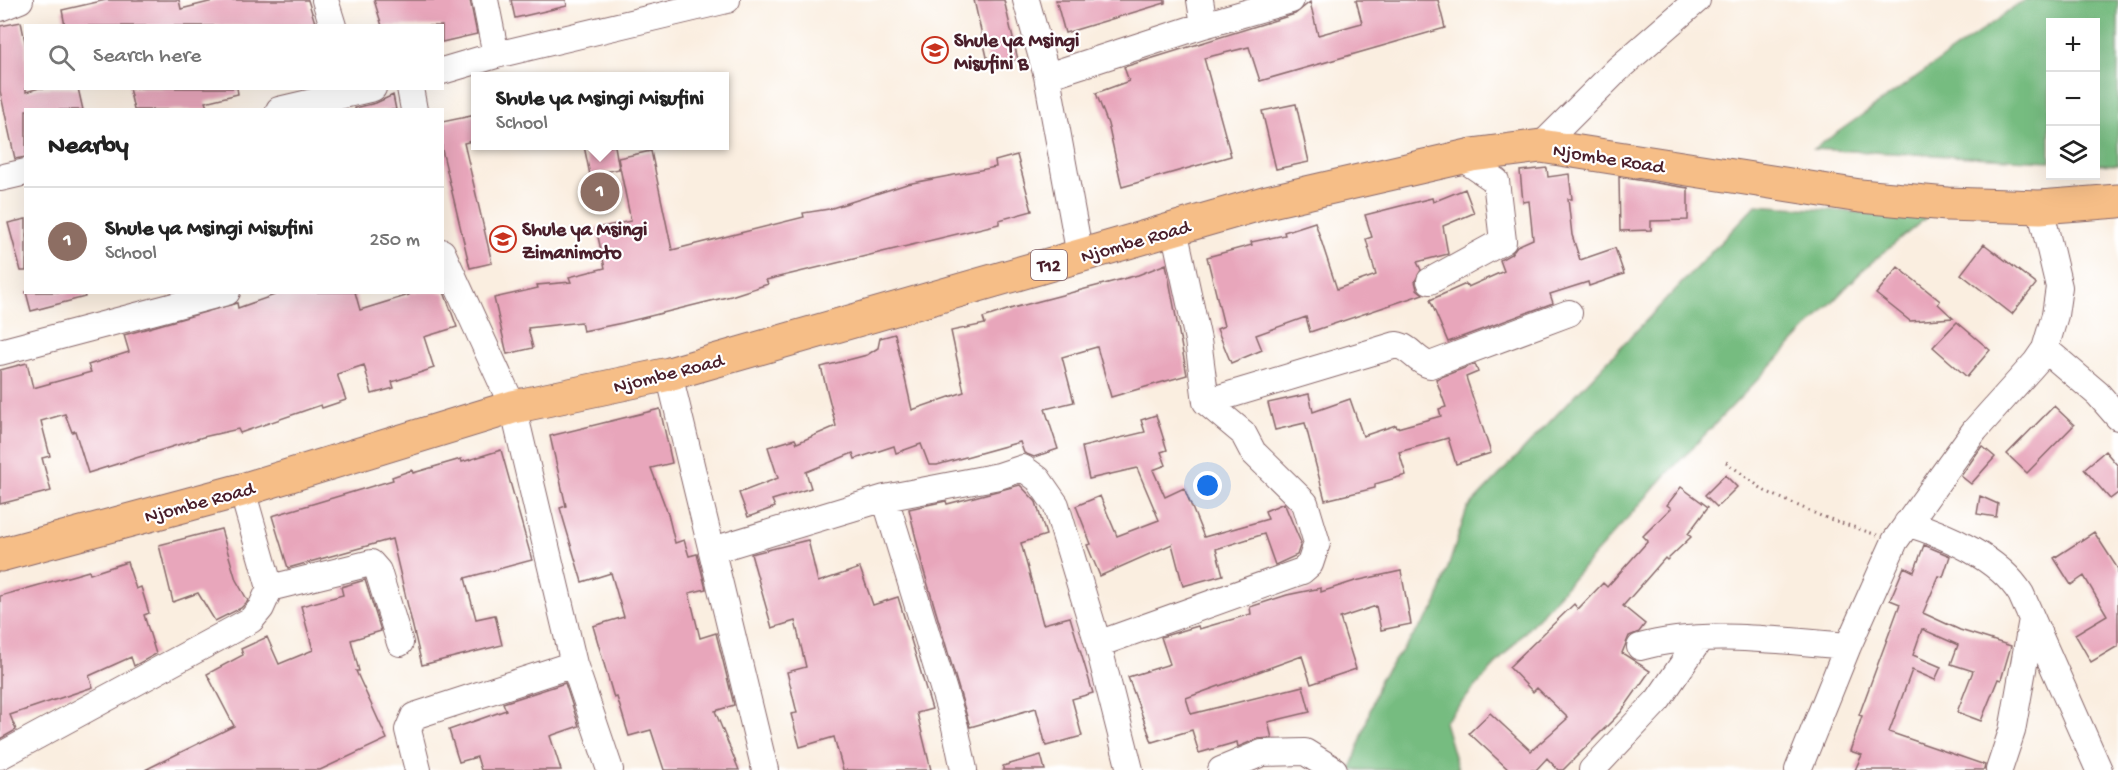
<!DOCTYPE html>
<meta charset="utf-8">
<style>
body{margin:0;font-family:"Gochi Hand",sans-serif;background:#f2f2f2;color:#222}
.controls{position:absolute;right:18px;top:18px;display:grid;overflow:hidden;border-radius:0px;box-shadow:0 6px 24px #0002}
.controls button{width:54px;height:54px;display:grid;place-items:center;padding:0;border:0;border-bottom:2px solid #e0e0e0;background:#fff;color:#222;font:30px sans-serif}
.you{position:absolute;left:1208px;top:486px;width:21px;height:21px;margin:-15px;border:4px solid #fff;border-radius:50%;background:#1a73e8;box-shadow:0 0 0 9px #1a73e833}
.badge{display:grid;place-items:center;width:39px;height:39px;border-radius:50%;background:#b45309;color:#fff;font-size:20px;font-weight:700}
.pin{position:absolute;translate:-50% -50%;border:3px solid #fff;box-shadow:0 2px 6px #0006}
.popup{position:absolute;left:471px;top:72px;width:258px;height:78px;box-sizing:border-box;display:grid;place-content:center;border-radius:0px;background:#fff;filter:drop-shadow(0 2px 4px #0005);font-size:20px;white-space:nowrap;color:#767676}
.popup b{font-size:22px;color:#222}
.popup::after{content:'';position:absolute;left:50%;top:100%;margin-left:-12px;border:12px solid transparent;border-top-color:#fff}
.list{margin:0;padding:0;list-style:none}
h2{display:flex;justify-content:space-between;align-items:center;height:78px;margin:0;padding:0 24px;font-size:26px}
h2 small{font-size:20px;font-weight:400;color:#767676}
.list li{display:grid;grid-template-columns:39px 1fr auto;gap:18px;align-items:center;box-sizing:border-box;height:108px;padding:0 24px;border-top:2px solid #e0e0e0}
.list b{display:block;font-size:22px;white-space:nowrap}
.list p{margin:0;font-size:20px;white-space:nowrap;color:#767676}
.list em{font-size:20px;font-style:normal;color:#767676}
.icon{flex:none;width:33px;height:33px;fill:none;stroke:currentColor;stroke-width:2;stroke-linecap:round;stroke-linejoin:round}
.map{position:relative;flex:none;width:2118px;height:770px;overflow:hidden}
.search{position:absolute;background:#fff;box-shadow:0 6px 24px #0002;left:24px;top:24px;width:420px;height:66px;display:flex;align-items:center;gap:15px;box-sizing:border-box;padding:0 21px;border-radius:0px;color:#767676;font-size:22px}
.panel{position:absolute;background:#fff;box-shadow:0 6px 24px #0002;left:24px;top:108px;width:420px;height:186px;border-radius:0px}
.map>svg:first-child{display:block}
</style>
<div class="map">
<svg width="2118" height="770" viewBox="0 0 2118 770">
<rect width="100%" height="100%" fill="#fff"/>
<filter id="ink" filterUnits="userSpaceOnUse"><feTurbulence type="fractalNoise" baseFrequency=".0167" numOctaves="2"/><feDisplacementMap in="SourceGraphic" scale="12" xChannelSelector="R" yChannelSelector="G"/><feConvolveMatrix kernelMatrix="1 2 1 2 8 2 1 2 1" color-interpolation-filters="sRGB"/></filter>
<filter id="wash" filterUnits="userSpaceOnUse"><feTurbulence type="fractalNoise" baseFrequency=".008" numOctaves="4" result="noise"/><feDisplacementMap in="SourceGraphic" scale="24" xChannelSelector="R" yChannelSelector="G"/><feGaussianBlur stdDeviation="1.35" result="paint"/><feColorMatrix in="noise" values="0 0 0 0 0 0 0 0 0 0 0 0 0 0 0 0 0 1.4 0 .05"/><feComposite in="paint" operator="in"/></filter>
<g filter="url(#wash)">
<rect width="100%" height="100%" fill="#faeee0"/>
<path fill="#76bc80" stroke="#606e56" stroke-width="1.5" d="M2025 0H2118V165L2096 164V22H2050V161L1814 149Z
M1756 205 1927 217 1866 267 1667 474 1444 722 1458 770H1351L1380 679 1435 608 1467 509Z"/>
<g id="blocks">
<path fill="#e8a6bb" d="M106 0H179L181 9 217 0H308L316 26H65L62 10Z
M374 0H470L477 34 442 42V26H382Z
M511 0H566L567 6 515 18Z
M974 0H1004L1018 60 989 66Z
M1056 0H1165V3L1065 33Z
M1356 0H1438L1445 28 1260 81 1249 47 1204 58 1231 156 1122 187 1108 124 1096 93 1129 81 1124 67 1295 14 1310 2 1318 35 1362 23Z
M21 22 26 46V92L39 88H78L83 110H26V157L15 159 0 91V26Z
M129 88H237L238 94 205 102 208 110H134Z
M393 95 396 110H355V108L376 103Z
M1296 104 1309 162 1276 169 1262 111Z
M476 115V140L464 143 492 263 470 268 442 150V122Z
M584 146H615L619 169 590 175Z
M651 151 672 250 804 217 803 213 829 209 907 184 996 167 995 161 1017 155 1032 211 999 220V224L766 280 768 284 731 296 622 323 583 331 581 322 528 328 533 348 507 354 494 298 538 288 537 285 571 282 569 277 605 268 596 228 631 221 618 158Z
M1547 168 1548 177 1569 174 1572 199H1568L1572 235 1580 260 1615 248 1624 274 1589 286 1588 282 1550 294 1553 303 1448 342 1430 300 1466 284 1468 287 1504 271 1500 260 1511 254 1517 246 1533 239 1529 201 1523 202 1520 171Z
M1619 177 1688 188V220L1651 221V230L1620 231Z
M1465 189 1474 213 1443 226 1448 254 1417 262 1421 270 1415 281 1417 289 1423 294 1310 332 1306 317 1256 335 1262 350 1231 363 1217 329 1224 326 1207 257 1252 245 1251 242 1285 235 1284 232 1315 222 1337 289 1376 275 1366 239 1372 237 1365 215 1432 198 1433 202Z
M26 219V271H21L8 223Z
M1984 244 2036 284 2012 314 1961 274Z
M1166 264 1187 375 1111 397 1097 347 1062 357 1074 402 1045 409 1058 449 1034 457 1024 453 1020 442 937 465H929L921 444 896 453 894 446 855 459 853 453 806 472 811 488 772 500 775 507 748 517 739 493 778 478 768 447 795 439 797 443 836 426 821 367 867 355 878 348 880 338 895 334 912 410 964 392 951 331 985 324 983 318 1013 308 1138 275Z
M1898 267 1940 301 1938 304 1953 318 1910 321 1876 294Z
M26 292H84L85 297 31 311Z
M283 292H355L360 310 409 295 408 292H444L457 327 424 337 434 368 392 382 394 388 372 394 364 365 337 374 346 400 322 408 321 405 240 433 238 429 203 437 88 473 75 431 72 432 65 414 41 421 50 456 42 458 51 491 0 504V370L27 363 33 388 91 372 88 365 129 352 124 335 237 303 238 308Z
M1957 322 1990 350 1967 377 1933 347Z
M1475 364 1478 372 1466 377 1491 453 1456 464 1448 438 1399 452 1406 475 1375 484V488L1325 500 1305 423 1275 430 1268 403 1309 394 1313 412 1350 399 1363 436 1396 425 1397 428 1441 416 1439 409 1446 407 1436 379Z
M2054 406 2074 425 2027 473 2007 454Z
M660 409 672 463 651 468 668 514 675 543 684 540 689 556 697 554 706 589 689 593 700 638 716 633 734 705 715 711 739 770H664L651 730 629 736 617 697 614 698 593 626 624 617 611 573 582 582 560 508 566 506 550 436Z
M1156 415 1167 450 1161 452 1166 465 1153 470 1165 497 1184 488 1204 537 1268 519 1265 511 1284 503 1301 543 1297 555 1275 565 1264 534 1216 549 1223 575 1183 586 1172 544 1100 576 1087 545 1091 544 1076 506 1100 496 1117 536 1159 520 1137 468 1089 479 1082 447 1145 432 1141 420Z
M1982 446 1995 457 1971 484 1961 476Z
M501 450 532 560 465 578 476 619 495 615 502 645 422 665 392 539 288 568 272 516 393 480 392 477 412 470 413 473 461 459 462 462Z
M2105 451 2118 466V493L2110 499 2084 469Z
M1725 475 1737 487 1717 507 1705 495Z
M1020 485 1036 502 1046 535 1021 543 1043 624 1070 617 1093 693 1072 699 1082 736 1046 746 1036 708 970 727 923 568 909 509 946 501 947 504Z
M1681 487 1708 507 1688 534 1691 537 1667 560 1665 558 1623 606 1645 624 1639 632 1629 636 1622 653 1650 671 1621 712 1563 770H1558L1547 758 1536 770H1509L1469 733 1490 713 1531 751 1568 718 1537 688 1533 692 1509 667 1574 604 1578 609 1603 583 1607 587 1648 541 1643 536 1671 508 1667 505Z
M1980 496 1998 504 1996 517 1977 514Z
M221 529 236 580 248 601 241 608 215 621 198 593 173 602 159 545Z
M2094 532 2118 569V646L2091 662 2075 634 2107 615 2084 576 2071 585 2054 558Z
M808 540 818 582 860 568 873 605 898 597 932 709 917 713 931 770H843L834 737 800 747 791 714 797 713 787 672 806 667 795 621 772 628 751 554Z
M1924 545 1950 556 1943 577 1939 576 1923 613 1960 630 2011 646 2001 680 1998 679 1981 721 1957 712 1973 671 1951 664 1958 645 1922 629 1913 655 1941 667 1935 680 1912 670 1889 732 1985 765 1984 770H1855L1862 755 1850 751 1862 716 1859 715 1900 604 1890 600 1904 567 1914 572Z
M127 562 136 589 141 587 149 613 144 615 156 654 134 666 131 657 89 676 93 687 10 715 16 730 0 739V596L89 571 90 574Z
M1401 571 1411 624 1381 630 1376 606 1340 618 1356 669 1311 684 1302 656 1186 698 1191 714 1303 686 1310 712 1268 722 1272 738 1257 739 1238 747 1237 742 1199 753 1192 730 1152 742 1128 677 1170 664 1161 637 1198 626 1199 629 1251 614 1250 607 1287 595 1321 588V592L1355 581Z
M365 580 381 631 351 640 359 671H356L387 739 320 770H145L234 726 207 674 243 655 241 649 267 637 279 664 313 650 301 606 343 595 341 587Z
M565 683 579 726 550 736 561 770H481L477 757 459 762 449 730 506 710 503 703Z
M1041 755 1045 770H1003V766Z"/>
</g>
</g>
<g filter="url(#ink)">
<use href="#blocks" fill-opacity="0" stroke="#88676a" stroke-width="1.5"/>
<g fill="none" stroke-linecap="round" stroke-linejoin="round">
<defs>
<path id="minor" d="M325 0 333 26
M485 0 496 55
M1026 0 1047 76 1080 256
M1200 0 1204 25
M0 8 20 0
M442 71 496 55 727 0
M1047 76 1204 25 1291 0
M410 88 414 110
M279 110 373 88
M1541 146 1619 68 1697 0
M0 178 26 172
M442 252 513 407 574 664 610 770
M1430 281 1503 241 1496 181 1462 158
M2045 349 2098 394 2118 417
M0 352 227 292
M669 374 765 770
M1206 402 1396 345C1411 347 1415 361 1430 365L1569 313
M885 498 955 727 964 770
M1907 523C1946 535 1999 558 2021 594L2099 770
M713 550 885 498 999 476 1023 468 1038 479 1056 505 1098 644 1130 770
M270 588 371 563 378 571 400 643
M1098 644 1302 571 1310 564 1317 543 1305 503 1253 452 1243 433 1206 402 1198 340 1174 229
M1640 647C1703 629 1782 641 1848 646
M0 756 251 620 261 608 270 588 242 490
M418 770 408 730 414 716 574 664
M1221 770 1262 753 1305 752 1334 770
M1592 770 1658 700 1700 639
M1798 770 1848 646 1895 541 1975 430 2036 362 2045 349 2055 315 2059 287 2040 207
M1999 770 2012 731 2032 619"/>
<path id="highway" d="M0 555 242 490 513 407 669 374 1267 202 1472 155 1541 146 1860 196 1947 204 2040 207 2118 201"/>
</defs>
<use href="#minor" stroke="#88676a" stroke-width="28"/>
<use href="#highway" stroke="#88676a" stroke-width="35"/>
<path stroke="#88676a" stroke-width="3" stroke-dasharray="1.5 4.5" stroke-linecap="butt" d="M1726 462 1765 491 1821 516 1877 535"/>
<use href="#minor" stroke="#fff" stroke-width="26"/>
<use href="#highway" stroke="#f6be87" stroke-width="33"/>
</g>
</g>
<defs>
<symbol id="school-ring" viewBox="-11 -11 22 22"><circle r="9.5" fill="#fff" stroke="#c8321e" stroke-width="1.5"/><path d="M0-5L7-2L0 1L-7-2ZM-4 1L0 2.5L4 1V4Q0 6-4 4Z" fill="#c8321e"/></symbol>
</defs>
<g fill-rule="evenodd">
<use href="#school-ring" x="920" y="35" width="30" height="30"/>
<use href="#school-ring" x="488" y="224" width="30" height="30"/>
</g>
<g text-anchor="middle" stroke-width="4.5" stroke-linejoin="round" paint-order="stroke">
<rect fill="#fff" stroke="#80626b" stroke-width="1.5" x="1031" y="250" width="36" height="30" rx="4.5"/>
<g font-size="18" font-weight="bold" fill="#4a1f2b">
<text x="1049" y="271">T12</text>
</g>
<g font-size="20" font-weight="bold" fill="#4a1f2b" stroke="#fff" text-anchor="start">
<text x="954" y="46">Shule ya Msingi<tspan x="954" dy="23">Misufini B</tspan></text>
<text x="522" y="235">Shule ya Msingi<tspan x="522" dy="23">Zimanimoto</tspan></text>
</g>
<g font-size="20" fill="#4a1f2b" stroke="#fff">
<text transform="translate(1609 157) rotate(9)" y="7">Njombe Road</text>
<text transform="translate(1135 240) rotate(-16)" y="7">Njombe Road</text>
<text transform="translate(668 372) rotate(-14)" y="7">Njombe Road</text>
<text transform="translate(199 501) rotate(-15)" y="7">Njombe Road</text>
</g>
</g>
</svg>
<div class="controls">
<button>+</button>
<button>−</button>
<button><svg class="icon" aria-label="layers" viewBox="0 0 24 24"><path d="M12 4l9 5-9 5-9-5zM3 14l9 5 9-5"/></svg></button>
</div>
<div class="you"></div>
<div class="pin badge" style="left:600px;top:192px;background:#8d6e63">1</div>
<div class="popup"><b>Shule ya Msingi Misufini</b>School</div>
<div class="search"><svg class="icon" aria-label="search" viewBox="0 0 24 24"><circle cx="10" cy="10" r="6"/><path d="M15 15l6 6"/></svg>Search here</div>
<section class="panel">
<h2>Nearby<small></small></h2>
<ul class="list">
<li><span class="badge" style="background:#8d6e63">1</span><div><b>Shule ya Msingi Misufini</b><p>School</p></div><em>250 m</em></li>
</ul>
</section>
</div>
